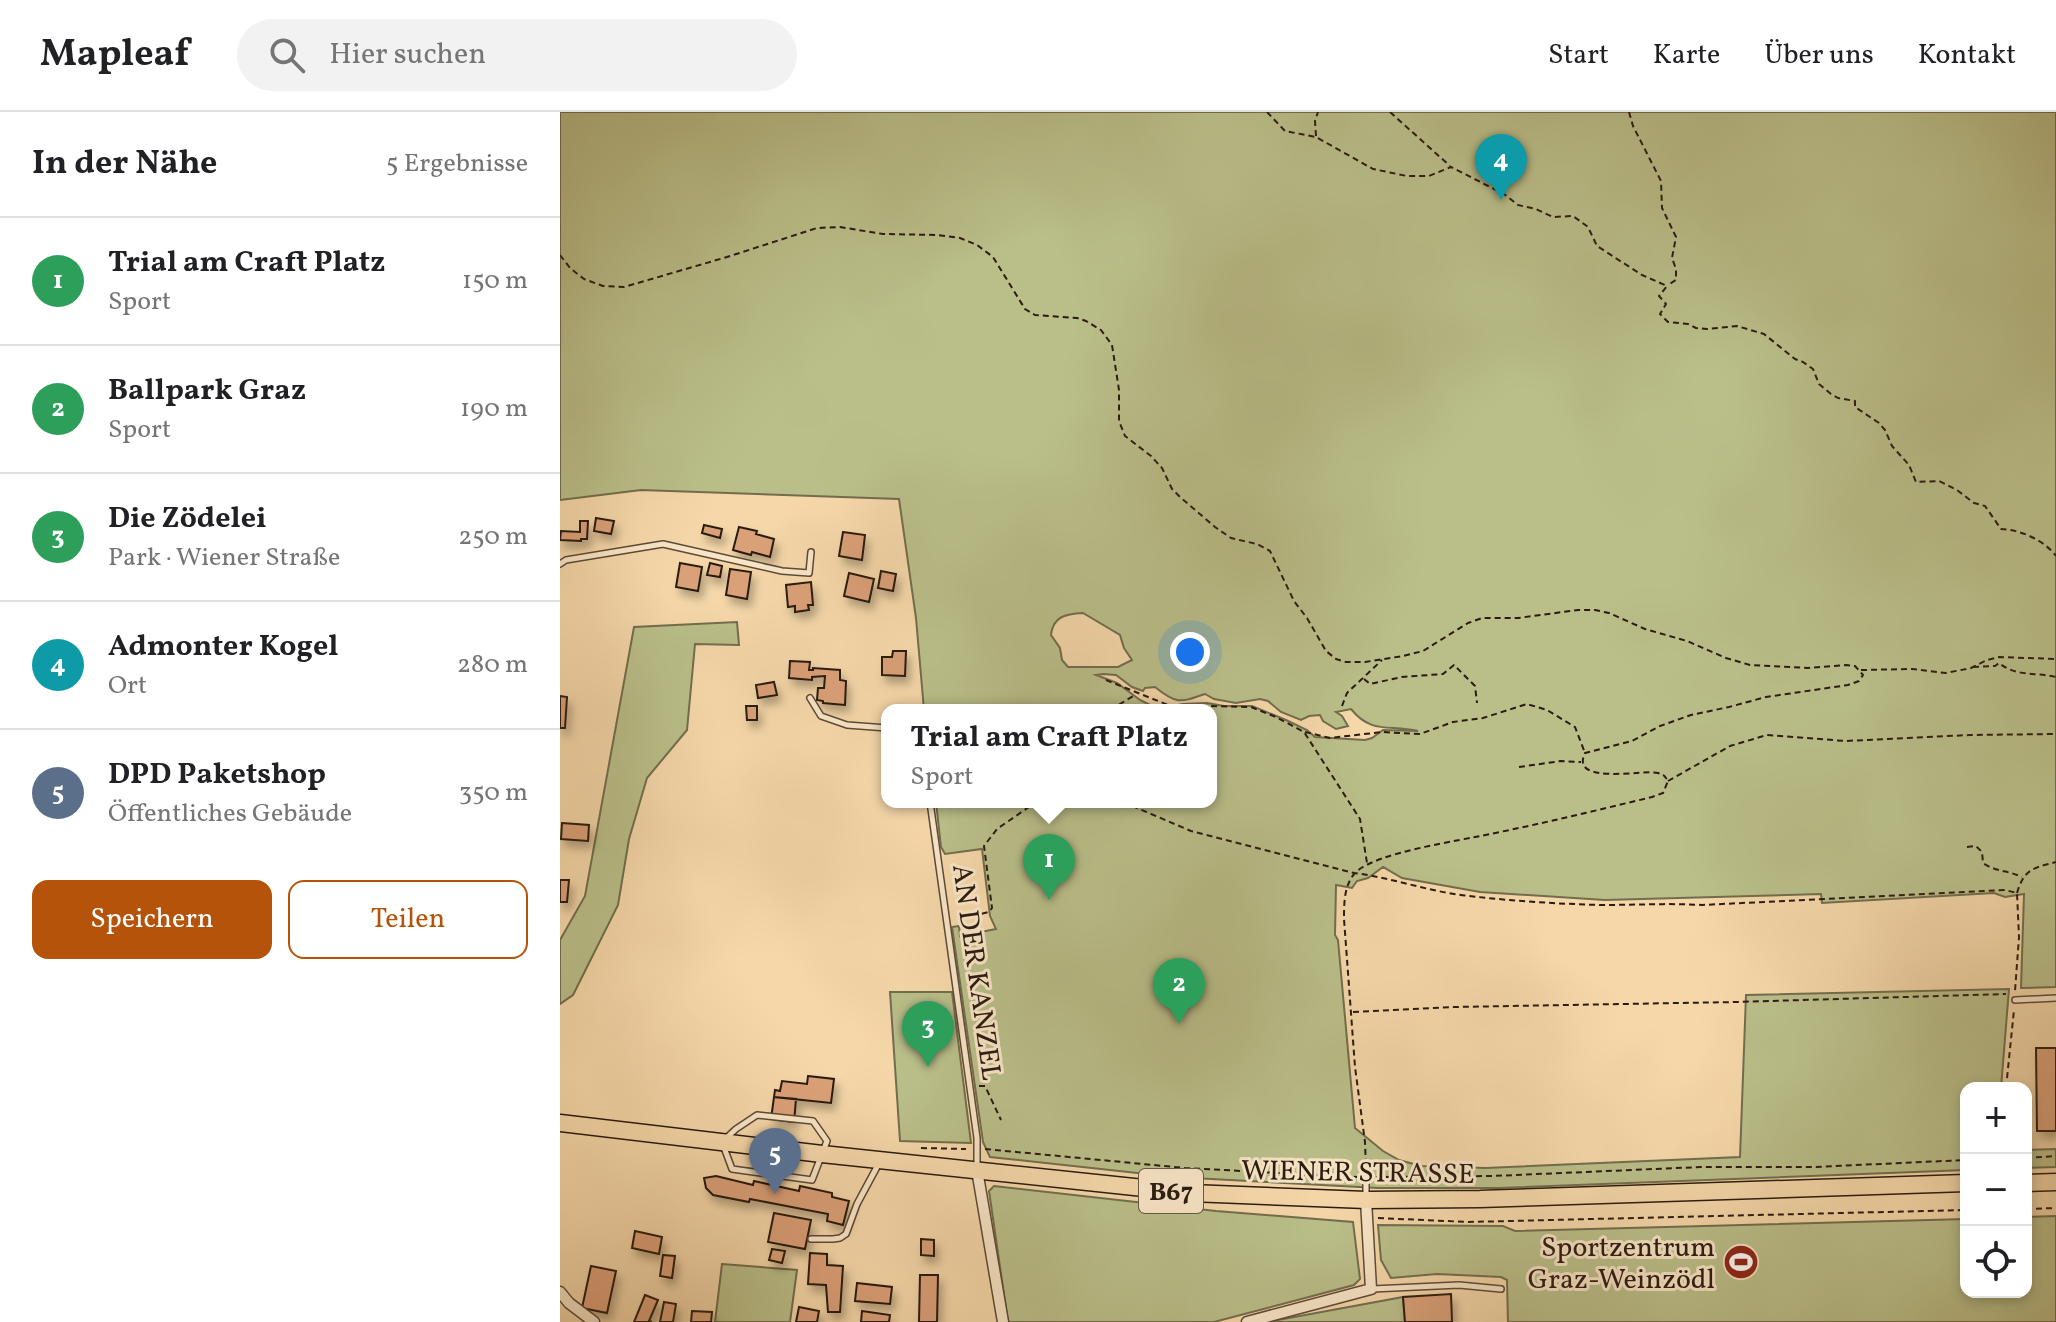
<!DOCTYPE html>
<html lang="de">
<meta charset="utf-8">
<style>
body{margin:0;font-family:Vollkorn,serif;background:#f2f2f2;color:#202124}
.controls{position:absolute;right:24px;bottom:24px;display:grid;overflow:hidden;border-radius:16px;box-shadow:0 4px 12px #0003}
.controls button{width:72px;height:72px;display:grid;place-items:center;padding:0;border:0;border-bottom:2px solid #e0e0e0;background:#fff;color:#202124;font:40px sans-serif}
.you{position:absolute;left:630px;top:540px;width:28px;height:28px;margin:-20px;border:6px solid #fff;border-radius:50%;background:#1a73e8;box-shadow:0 0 0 12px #1a73e833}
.badge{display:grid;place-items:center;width:52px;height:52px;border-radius:50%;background:#b45309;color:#fff;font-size:26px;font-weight:700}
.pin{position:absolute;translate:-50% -66px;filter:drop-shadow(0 2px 4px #0008)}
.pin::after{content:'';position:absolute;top:42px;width:28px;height:24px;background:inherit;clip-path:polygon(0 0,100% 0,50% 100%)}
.popup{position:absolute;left:321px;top:592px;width:336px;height:104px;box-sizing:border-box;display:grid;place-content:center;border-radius:16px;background:#fff;filter:drop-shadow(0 2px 6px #0005);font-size:26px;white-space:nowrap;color:#757577}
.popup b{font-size:30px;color:#202124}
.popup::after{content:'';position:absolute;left:50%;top:100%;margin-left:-16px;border:16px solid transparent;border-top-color:#fff}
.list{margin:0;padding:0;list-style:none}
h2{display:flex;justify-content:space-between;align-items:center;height:104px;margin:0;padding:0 32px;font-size:34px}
h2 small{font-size:26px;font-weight:400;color:#757577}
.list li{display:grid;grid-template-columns:52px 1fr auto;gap:24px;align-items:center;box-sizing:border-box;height:128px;padding:0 32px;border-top:2px solid #e0e0e0}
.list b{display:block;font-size:30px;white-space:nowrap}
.list p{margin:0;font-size:26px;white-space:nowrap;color:#757577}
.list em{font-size:26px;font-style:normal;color:#757577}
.actions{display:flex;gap:16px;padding:24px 32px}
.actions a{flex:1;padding:18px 0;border:2px solid #b45309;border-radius:16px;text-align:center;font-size:28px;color:#b45309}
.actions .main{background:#b45309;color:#fff}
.icon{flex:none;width:44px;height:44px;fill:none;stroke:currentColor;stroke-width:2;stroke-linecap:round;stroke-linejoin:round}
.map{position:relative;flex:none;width:1496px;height:1210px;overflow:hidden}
header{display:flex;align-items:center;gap:48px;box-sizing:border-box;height:112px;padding:0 40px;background:#fff;border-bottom:2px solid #e0e0e0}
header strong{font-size:38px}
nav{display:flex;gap:44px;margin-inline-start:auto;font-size:28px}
.search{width:560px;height:72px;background:#f2f2f2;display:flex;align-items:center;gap:20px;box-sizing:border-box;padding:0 28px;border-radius:44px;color:#757577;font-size:30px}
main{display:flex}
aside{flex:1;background:#fff}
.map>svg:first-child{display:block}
</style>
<header>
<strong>Mapleaf</strong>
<div class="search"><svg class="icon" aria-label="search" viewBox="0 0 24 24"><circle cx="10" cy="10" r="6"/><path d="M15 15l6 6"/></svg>Hier suchen</div>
<nav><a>Start</a><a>Karte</a><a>Über uns</a><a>Kontakt</a></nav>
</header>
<main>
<aside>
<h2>In der Nähe<small>5 Ergebnisse</small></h2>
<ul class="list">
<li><span class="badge" style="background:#2e9e5b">1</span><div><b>Trial am Craft Platz</b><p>Sport</p></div><em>150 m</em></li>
<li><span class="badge" style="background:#2e9e5b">2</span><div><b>Ballpark Graz</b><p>Sport</p></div><em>190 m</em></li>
<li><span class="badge" style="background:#2e9e5b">3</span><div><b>Die Zödelei</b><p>Park · Wiener Straße</p></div><em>250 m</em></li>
<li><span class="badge" style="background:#0f9aa8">4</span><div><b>Admonter Kogel</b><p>Ort</p></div><em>280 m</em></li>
<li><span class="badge" style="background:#5c6f8a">5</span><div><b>DPD Paketshop</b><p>Öffentliches Gebäude</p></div><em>350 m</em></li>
</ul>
<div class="actions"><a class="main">Speichern</a><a>Teilen</a></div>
</aside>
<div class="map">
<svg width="1496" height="1210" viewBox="0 0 1496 1210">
<defs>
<filter id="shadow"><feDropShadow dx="4" dy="7" stdDeviation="4" flood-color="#0004"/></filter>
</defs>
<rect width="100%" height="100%" fill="#f5d7a9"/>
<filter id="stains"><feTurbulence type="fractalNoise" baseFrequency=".0025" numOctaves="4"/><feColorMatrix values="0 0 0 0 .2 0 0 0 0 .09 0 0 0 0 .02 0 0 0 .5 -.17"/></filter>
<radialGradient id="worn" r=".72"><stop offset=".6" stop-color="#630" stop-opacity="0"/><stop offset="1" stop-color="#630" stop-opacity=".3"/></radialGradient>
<path fill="#babf8a" stroke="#726d4d" stroke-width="2" fill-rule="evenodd" d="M0 0H1496V875L1461 876 1464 782 1445 785 1434 781 1262 791 1261 782 1045 788 920 780 842 766 823 755 808 766 797 769 792 776 776 773 775 823 778 828 795 1016 823 1039 839 1048 861 1054 926 1056 1180 1045 1186 883 1449 877 1441 976H1406V1058L939 1076H818L614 1065 430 1045 423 1030 392 815 399 814 400 824 436 817 430 804 422 737 385 742 381 735 376 690H651V598H364L356 506 339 387 81 378 0 388ZM523 501 560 523 564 536 572 548 558 555H508L502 548 500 536 491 523C493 504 506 502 523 501ZM543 562 556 563 572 575 583 579 585 576 595 575C616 592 619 591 645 582L654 587 676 591 700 587 708 589 721 600 741 608 749 604 760 603 763 609 776 617 788 614 782 604 776 600 791 597C812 623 830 612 858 619L823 618 812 626 805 628 755 625 747 618 726 608 692 594H664L647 591 623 592 607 595 590 593 580 588 557 571 536 563Z
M177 510 179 533 135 532 127 618 87 666 69 727 58 793 13 883 0 892V828L25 784 74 515Z
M330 880H392L411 1031 340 1029Z
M1496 1037V1055L1466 1056V1038Z
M434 1074 656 1099 793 1110 800 1167 794 1173 654 1210H448L429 1079Z
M1496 1104V1210H948L947 1168 941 1165 877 1162 831 1166 821 1148 818 1113 943 1114 955 1119 1406 1107V1180H1466V1105Z
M162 1152 237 1158 230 1210H155Z
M843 1185 845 1210H707Z"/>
<path fill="#daa078" stroke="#2a1b10" stroke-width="2" filter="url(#shadow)" d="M36 406 54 409 51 422 34 419Z
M20 409H28L27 427H21V429L0 428 1 419 20 420Z
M144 413 162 417 160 426 142 421Z
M179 415 197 419 196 422 214 427 210 445 192 440 191 443 173 438Z
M283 420 305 423 302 448 279 444Z
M120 451 142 455 138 479 116 475Z
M150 451 162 454 160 465 147 463Z
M170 457 191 460 187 487 166 483Z
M321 459 336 462 333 479 318 476Z
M289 461 314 467 309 490 284 484Z
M251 470 253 493H248L249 498 235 500V494L228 495 226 473Z
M333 539H346L345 564 322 563V545H332Z
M230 549 250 550 249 558H253V556L280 558V568L286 569 285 593 263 591V589L257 588 258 576H264L265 564 252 565V568L229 566Z
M214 570 217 583 198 586 196 573Z
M0 584 7 585 5 616H0Z
M186 594H197V608H187Z
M2 711 29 713 28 729 1 727Z
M0 768H9L7 790H0Z
M1476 936H1496V1019H1477Z
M248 964 274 967 271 991 214 985 215 978 220 979 222 969 247 972Z
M214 985 236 987 234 1010 211 1007Z
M156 1064 193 1073 194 1069 239 1079 240 1074 272 1081V1085L289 1089 283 1113 267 1109 268 1102 190 1087 189 1090 153 1083 146 1076 144 1066Z
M214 1101 251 1108 245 1137 208 1130Z
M75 1119 102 1125 99 1142 72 1136Z
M361 1127 374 1128V1144L361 1143Z
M212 1137 225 1139 222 1151 209 1148Z
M250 1141 267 1142V1153L283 1154 280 1200H268L266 1173 248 1172Z
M103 1143 115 1144 112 1166 100 1164Z
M31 1154 56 1159 47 1201 22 1196Z
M360 1163H378L377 1210H359Z
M297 1171 332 1175 330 1192 295 1189Z
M891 1182 892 1210H845L843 1185Z
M85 1183 98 1188 89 1209 92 1210H74Z
M104 1190 116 1192 113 1210H100Z
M239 1195 259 1199 257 1210H236Z
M132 1199 152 1200 151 1210H131Z
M302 1199 330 1203 329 1210H301Z"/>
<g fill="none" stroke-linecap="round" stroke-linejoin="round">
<defs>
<path id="service" d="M0 452 6 448 103 432 222 459 249 461 251 440
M250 586 261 604 287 613 327 616
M370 690 417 1026V1054
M1455 888 1496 886
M197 1003 253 1009 267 1029 252 1068 172 1057 162 1030 176 1017Z
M806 1084V1065
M251 1127H273L280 1126 286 1122 297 1092 318 1053
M812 1177 899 1173 941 1177"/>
<path id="minor" d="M417 1058 443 1210
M0 1180 9 1191 34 1210
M687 1210 811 1177 806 1088"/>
<path id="primary" d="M0 1011 262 1042 631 1081 806 1088 920 1087 1406 1071
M1466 1071 1496 1070"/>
</defs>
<use href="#service" stroke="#5d4a36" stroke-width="8"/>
<use href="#minor" stroke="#5d4a36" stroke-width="13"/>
<use href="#primary" stroke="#2a1b10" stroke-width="19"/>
<path stroke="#2a1b10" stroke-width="2" stroke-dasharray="6 4" stroke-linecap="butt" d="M707 0 725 19 756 25 813 57 847 64H869L891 55 944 82 958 93 976 97 993 105 1013 104 1028 115 1037 134 1082 163 1107 174 1099 184 1106 192 1100 202 1108 210 1128 212 1136 216 1147 217 1177 214 1204 222 1235 247 1243 250 1253 257 1259 272 1271 282 1278 286 1295 289V295L1319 311 1325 318 1332 334 1349 353 1356 370 1379 369 1397 378 1414 391 1425 394 1441 417C1461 418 1484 428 1496 444
M830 0 890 54
M1069 0 1073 14 1101 69 1102 96 1116 125 1112 146 1116 157V168L1108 173
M756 24 755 9 758 0
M0 143 10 156 24 167 43 174 64 175 167 145 257 116 280 115 323 122 377 123 400 126 417 133 433 145 465 197 475 203 517 206 526 209 541 218 552 233 559 278V309L565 324 591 344 602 356 612 377 620 385 655 415 671 426 697 432 710 439 734 489 747 506 766 539 776 547 786 550H805L843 544 863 539 908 511 922 506H958L1018 498H1035L1049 501 1085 517 1127 529 1166 546 1190 553 1248 556 1286 553 1295 554 1303 563 1299 569 1288 573 1206 585 1169 595 1131 603 1100 614 1072 629 1025 641C1009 674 1085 657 1098 661 1105 663 1104 663 1108 669L1103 681 1092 685C1038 698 985 711 930 722 898 729 818 740 796 760 784 772 784 791 784 807L795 955 805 1030 806 1056
M1413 555 1435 554 1439 551C1456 565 1476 560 1496 565
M1301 558 1352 557 1386 561 1411 556 1427 548 1439 545 1496 547
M804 567 810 572 842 565 883 562 894 553 915 574 917 591
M546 568 608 593 691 595 716 605 744 620 800 707 807 751
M782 594 787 581 822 548
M540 598 555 595 575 583
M745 620 770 626 822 620 860 622 893 610 923 606 967 592 987 598 1015 615 1025 641
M959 655 1001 649 1021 650
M1108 669 1170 634 1207 623 1285 629 1410 623 1496 622
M563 690 631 719 794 761C833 766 870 780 909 784 953 789 998 792 1043 793 1076 793 1109 791 1142 793L1445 778 1457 781 1459 825 1455 879
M1407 735 1416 734 1422 740 1423 751C1436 760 1447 758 1462 765
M1457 781C1464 757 1473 756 1496 750
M412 804 429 800 432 796 424 734 437 717 476 690
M793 900 894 895 1176 890 1446 882
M419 974H425L441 1008
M1446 976 1454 898
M361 1036 406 1037
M425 1037 625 1056 797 1065
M1466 1046 1496 1044
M816 1065 932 1064 1141 1055H1254L1406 1048
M1466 1097 1496 1096
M818 1106 908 1110 1406 1098"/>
<use href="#service" stroke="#f8e5c7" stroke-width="5"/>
<use href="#minor" stroke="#f8e5c7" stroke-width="10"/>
<use href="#primary" stroke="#f5d7a9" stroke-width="16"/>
</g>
<defs>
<symbol id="stadium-disc" viewBox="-11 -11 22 22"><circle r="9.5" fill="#8f2418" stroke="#f8e5c7"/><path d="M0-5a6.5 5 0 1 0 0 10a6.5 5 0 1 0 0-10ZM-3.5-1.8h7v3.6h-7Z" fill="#fff"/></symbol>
</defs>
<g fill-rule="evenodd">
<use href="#stadium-disc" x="1161" y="1130" width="40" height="40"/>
</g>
<g text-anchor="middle" stroke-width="6" stroke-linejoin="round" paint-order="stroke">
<rect fill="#f8e5c7" stroke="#685847" stroke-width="2" x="579" y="1057" width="64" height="44" rx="6"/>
<g font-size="26" font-weight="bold" fill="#2a1b10">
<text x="611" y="1088">B67</text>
</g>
<g font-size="28" fill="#2a1b10" stroke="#f8e5c7">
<text transform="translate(418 860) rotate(82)" y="10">AN DER KANZEL</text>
<text transform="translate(798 1059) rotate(1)" y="10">WIENER STRASSE</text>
</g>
<g font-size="28" fill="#2a1b10" stroke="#f8e5c7" text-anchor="end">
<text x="1155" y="1144">Sportzentrum<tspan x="1155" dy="32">Graz-Weinzödl</tspan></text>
</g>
</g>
<rect width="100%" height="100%" filter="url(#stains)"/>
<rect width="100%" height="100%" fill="url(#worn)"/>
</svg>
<div class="controls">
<button>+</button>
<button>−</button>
<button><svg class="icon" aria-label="locate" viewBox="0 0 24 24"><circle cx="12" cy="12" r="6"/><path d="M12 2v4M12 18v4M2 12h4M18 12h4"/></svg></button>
</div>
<div class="you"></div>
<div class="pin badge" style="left:489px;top:788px;background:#2e9e5b">1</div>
<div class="popup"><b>Trial am Craft Platz</b>Sport</div>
<div class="pin badge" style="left:619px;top:912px;background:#2e9e5b">2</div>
<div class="pin badge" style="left:368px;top:955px;background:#2e9e5b">3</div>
<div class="pin badge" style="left:941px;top:88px;background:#0f9aa8">4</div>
<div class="pin badge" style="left:215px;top:1082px;background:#5c6f8a">5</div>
</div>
</main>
